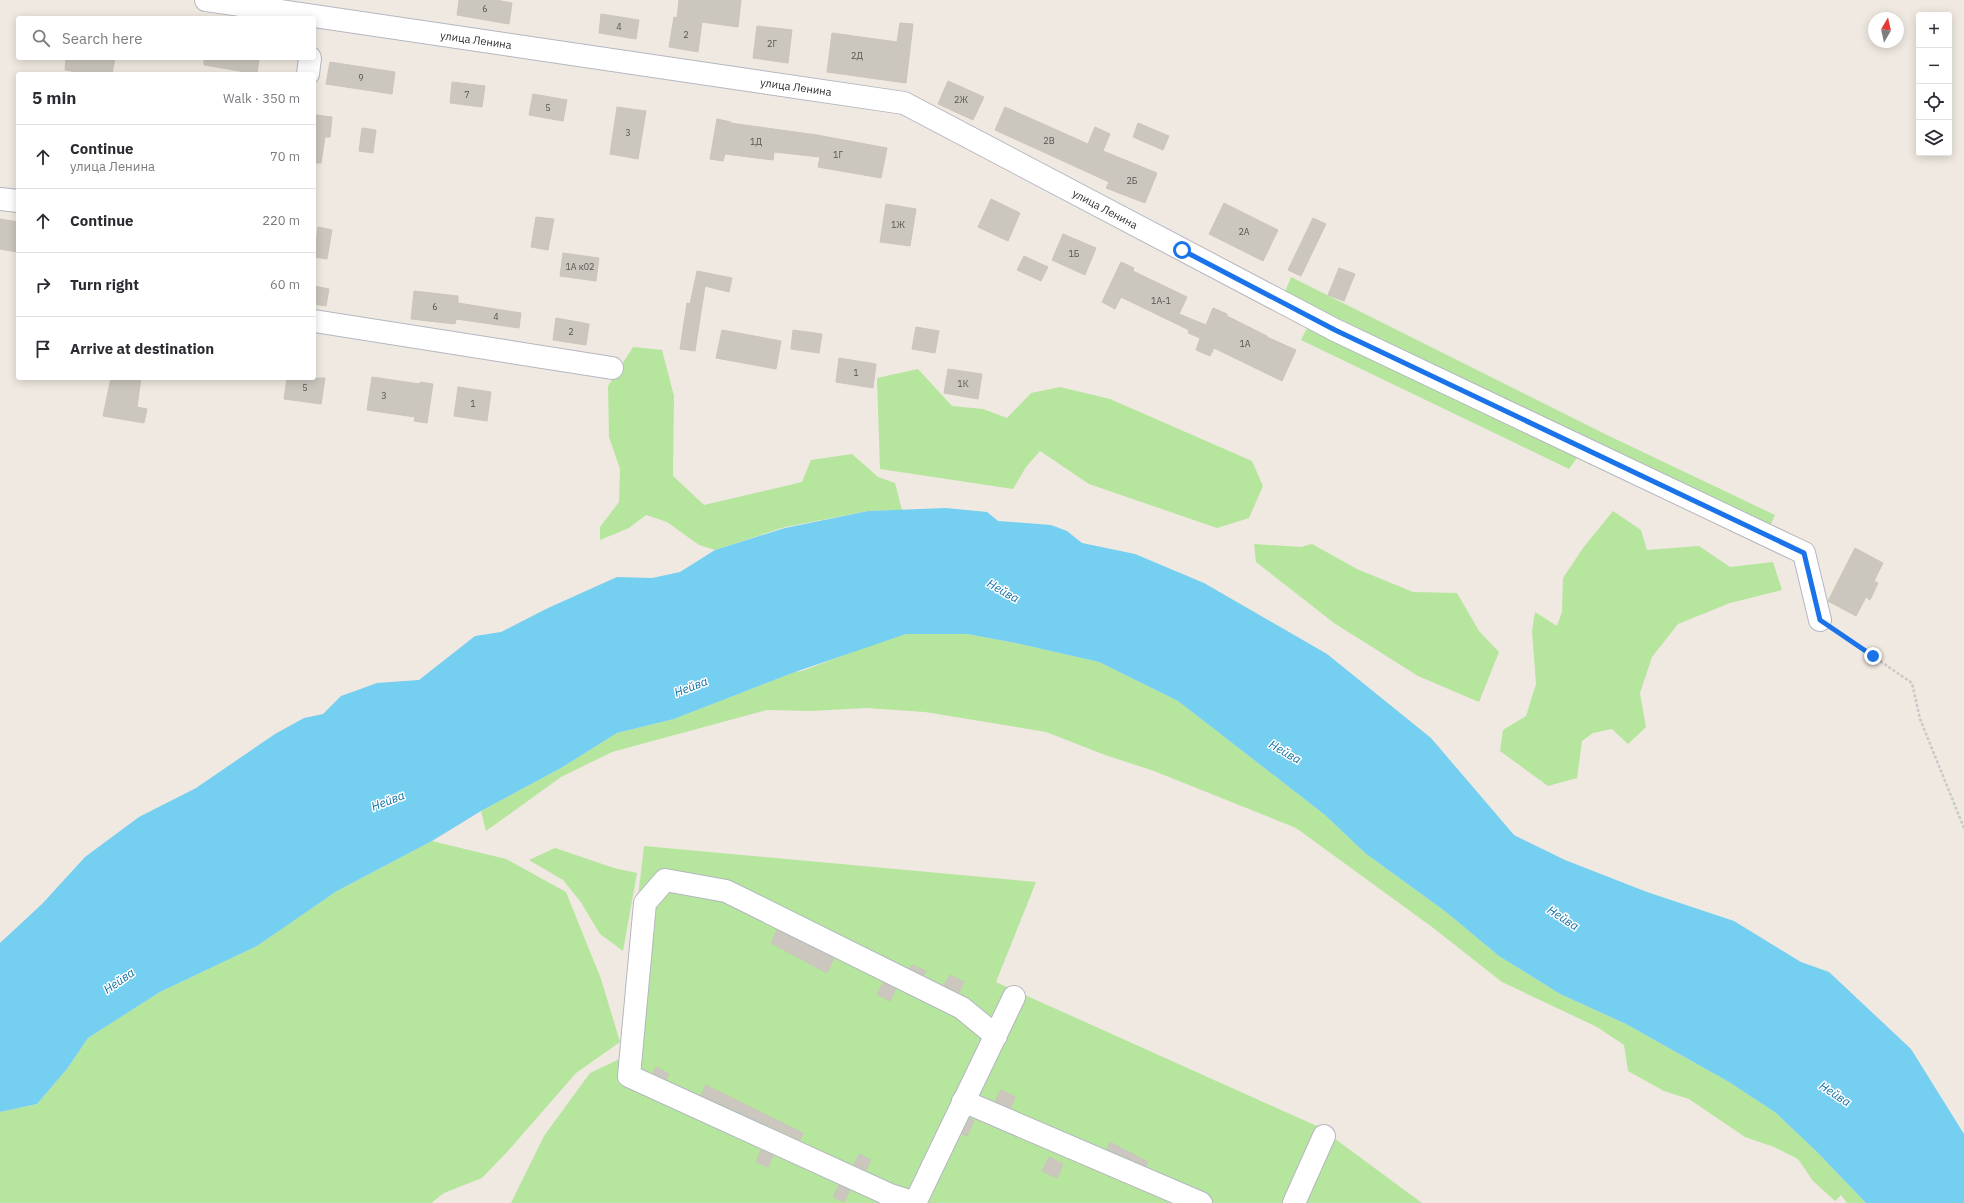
<!DOCTYPE html>
<meta charset="utf-8">
<style>
body{margin:0;font-family:"IBM Plex Sans",sans-serif;background:#f2f2f3;color:#2b2b33}
.controls{position:absolute;right:12px;top:12px;display:grid;overflow:hidden;border-radius:4px;box-shadow:0 2px 10px #0003}
.controls button{width:36px;height:36px;display:grid;place-items:center;padding:0;border:0;border-bottom:1px solid #e1e1e2;background:#fff;color:#2b2b33;font:20px sans-serif}
.compass{position:absolute;left:1868px;top:12px;width:36px;height:36px;border-radius:50%;background:#fff;box-shadow:0 2px 10px #0003;rotate:9deg}
.stop{position:absolute;width:12px;height:12px;margin:-9px;border:3px solid #1a73e8;border-radius:50%;background:#fff}
.stop.end{background:#1a73e8;border-color:#fff;box-shadow:0 1px 4px #0008}
.list{margin:0;padding:0;list-style:none}
h2{display:flex;justify-content:space-between;align-items:center;height:52px;margin:0;padding:0 16px;font-size:17px}
h2 small{font-size:13px;font-weight:400;color:#7c7c81}
.list li{display:grid;grid-template-columns:26px 1fr auto;gap:12px;align-items:center;box-sizing:border-box;height:64px;padding:0 16px;border-top:1px solid #e1e1e2}
.list b{display:block;font-size:15px;white-space:nowrap}
.list p{margin:0;font-size:13px;white-space:nowrap;color:#7c7c81}
.list em{font-size:13px;font-style:normal;color:#7c7c81}
.icon{flex:none;width:22px;height:22px;fill:none;stroke:currentColor;stroke-width:2;stroke-linecap:round;stroke-linejoin:round}
.map{position:relative;flex:none;width:1964px;height:1203px;overflow:hidden}
.search{position:absolute;background:#fff;box-shadow:0 2px 10px #0003;left:16px;top:16px;width:300px;height:44px;display:flex;align-items:center;gap:10px;box-sizing:border-box;padding:0 14px;border-radius:4px;color:#7c7c81;font-size:15px}
.panel{position:absolute;background:#fff;box-shadow:0 2px 10px #0003;left:16px;top:72px;width:300px;height:308px;border-radius:4px}
.map>svg:first-child{display:block}
</style>
<div class="map">
<svg width="1964" height="1203" viewBox="0 0 1964 1203">
<rect width="100%" height="100%" fill="#efe9e1"/>
<path fill="#b6e59e" d="M1291 277 1605 434 1775 515 1769 528 1510 404 1285 292Z
M1308 326 1579 455 1569 469 1301 340Z
M633 347 662 350 674 396 673 476 704 505 802 482 811 460 852 454 878 477 895 483 902 510 868 511 785 527 715 550 699 545 667 522 646 515 629 528 600 540V527L619 502 620 469 609 437 608 386Z
M918 369 952 406 983 409 1007 418 1031 393 1060 387 1110 399 1252 461 1263 486 1249 518 1217 528 1089 484 1040 451 1026 467 1013 489 880 469 877 378Z
M1613 511 1641 530 1647 550 1699 546 1730 567 1773 562 1782 590 1730 603 1678 624 1652 657 1640 693 1646 727 1628 744 1612 729 1593 733 1582 741 1577 778 1548 786 1500 751 1503 730 1526 716 1536 684 1532 631 1535 612 1557 626 1562 612 1563 578 1583 548Z
M1254 544 1301 547 1312 544 1357 569 1413 592 1457 593 1479 631 1499 652 1479 702 1418 676 1334 623 1256 562Z
M906 634H967L1020 644 1099 662 1178 701 1325 815 1365 853 1446 912 1499 956 1560 994 1626 1024 1729 1082 1776 1113 1817 1152 1866 1203H1847L1841 1195 1835 1201 1813 1181 1798 1159 1774 1147 1745 1137 1689 1099 1664 1091 1628 1071 1624 1045 1597 1027 1502 982 1432 927 1296 828 1154 771 1105 755 1046 732 925 712 866 708 811 711 767 710 612 752 561 777 486 831 481 811 561 768 617 733 674 719 795 672 802 671 860 649Z
M432 841 506 859 566 892 601 979 620 1042 576 1073 508 1151 482 1178 444 1193 431 1203H0V1112L37 1104 67 1069 88 1038 160 992 257 946 337 891Z
M644 846 1036 882 996 982 1319 1127 1422 1203H511L544 1136 590 1073 630 1054 624 1017Z
M555 848 614 868 637 873 623 951 600 934 580 901 563 880 529 860Z"/>
<path fill="#75cff0" d="M946 508 987 512 998 521 1051 525 1067 531 1082 543 1135 554 1204 583 1327 654 1431 738 1514 835 1565 860 1647 892 1734 921 1801 962 1829 972 1911 1049 1964 1134V1203H1866L1817 1152 1776 1113 1729 1082 1626 1024 1560 994 1499 956 1446 912 1365 853 1325 815 1178 701 1099 662 1020 644 967 634H906L795 672 674 719 617 733 561 768 481 811 432 841 337 891 257 946 160 992 88 1038 67 1069 37 1104 0 1112V943L42 904 85 857 139 817 196 788 275 734 304 718 323 714 341 696 377 683 419 680 475 636 501 632 548 608 617 577 652 578 680 572 715 550 785 528 868 511Z"/>
<path fill="#cbc7bf" stroke="#cbc5ba" d="M459 0H496L512 3 509 24 457 15Z
M679 0H741L738 27 702 22 698 52 669 47 674 17 677 18Z
M601 14 639 20 636 39 599 33Z
M900 23 913 24 906 83 827 72 832 33 897 42Z
M757 26 792 30 788 63 753 58Z
M66 58H115L112 74H90L65 70Z
M204 58H259L257 74 204 65Z
M330 62 395 72 392 94 326 84Z
M948 81 984 97 973 120 938 104Z
M452 82 485 86 482 107 450 103Z
M533 94 567 100 563 121 529 115Z
M617 107 646 111 638 159 610 154Z
M1005 107 1088 144 1095 127 1110 134 1103 151 1157 173 1145 203 1106 188 1109 182 995 130Z
M316 115 332 117 330 137H325L321 163H314Z
M717 119 731 122 730 123 817 135 887 148 881 178 818 167 820 157 774 152 773 160 725 154 723 161 710 159Z
M1138 123 1169 136 1163 150 1133 137Z
M362 128 376 130 373 153 359 151Z
M991 199 1020 213 1008 241 978 227Z
M1224 203 1278 230 1263 261 1209 234Z
M886 204 916 209 910 246 880 242Z
M536 217 554 219 548 250 531 247Z
M1313 218 1326 224 1301 276 1288 270Z
M0 219 18 222V252L0 249Z
M318 227 332 230 327 259 314 257Z
M1063 234 1096 248 1085 275 1052 260Z
M563 253 599 258 596 281 560 276Z
M1024 256 1048 267 1041 281 1017 270Z
M1121 262 1134 268 1133 271 1187 297 1179 314 1206 325 1213 308 1227 314V316L1267 336V337L1296 350 1282 381 1214 348 1210 356 1196 350 1200 338 1188 333 1189 330 1121 297 1115 309 1102 302Z
M1339 268 1355 274 1344 301 1328 295Z
M697 271 732 278 729 292 705 286 695 351 680 349 687 303 690 304Z
M314 286 329 289 326 306 314 304Z
M414 291 458 296V303L521 313 519 328 456 319 455 324 411 319Z
M556 318 589 324 586 345 553 340Z
M916 327 939 331 935 353 912 349Z
M722 330 781 341 776 369 716 358Z
M793 330 822 334 819 353 791 349Z
M839 358 876 364 873 388 836 382Z
M948 369 982 374 978 399 944 393Z
M372 377 420 384V382L433 384 427 423 414 421 415 417 367 410Z
M111 378H141L137 407 147 409 144 423 103 416Z
M287 378H325L321 404 284 399Z
M458 387 491 392 487 421 454 416Z
M1855 548 1883 563 1874 581 1878 583 1870 600 1866 597 1856 616 1828 601Z
M777 930 834 958 827 973 771 943Z
M912 965 926 971 924 975 910 968Z
M950 975 964 982 959 992 944 985Z
M883 983 896 989 890 1001 877 994Z
M656 1067 669 1074 666 1079 653 1073Z
M706 1085 803 1133 800 1140 701 1095Z
M1001 1090 1015 1097 1010 1108 995 1101Z
M970 1118 974 1121 967 1136 962 1134Z
M1110 1142 1148 1162 1146 1166 1107 1149Z
M761 1150 773 1155 768 1167 756 1162Z
M859 1154 871 1160 866 1170 854 1165Z
M1049 1157 1063 1164 1057 1178 1042 1171Z
M839 1185 850 1190 844 1202 833 1197Z"/>
<g fill="none" stroke-linecap="round" stroke-linejoin="round">
<defs>
<path id="minor" d="M206 0 904 103 1335 330 1804 553 1820 620
M308 74 310 58
M0 199 18 201
M314 321 612 368
M963 1101 1201 1203
M915 1203 890 1195 629 1076 645 903 665 880 726 891 962 1008 996 1036
M915 1203 1014 997
M1294 1203 1324 1136"/>
</defs>
<use href="#minor" stroke="#b4b7c1" stroke-width="24"/>
<path stroke="#c9c9c9" stroke-width="2.5" stroke-dasharray="3 2" stroke-linecap="butt" d="M1835 630 1912 683 1920 719 1964 828"/>
<use href="#minor" stroke="#fff" stroke-width="22"/>
</g>
<g fill="none" stroke-linecap="round" stroke-linejoin="round">
<path stroke="#1a73e8" stroke-width="5" d="M1182 250 1335 330 1804 553 1820 620 1873 656"/>
</g>
<g text-anchor="middle" stroke-width="3" stroke-linejoin="round" paint-order="stroke">
<g font-size="9" fill="#555452">
<text x="485" y="12">6</text>
<text x="619" y="30">4</text>
<text x="686" y="38">2</text>
<text x="772" y="47">2Г</text>
<text x="857" y="59">2Д</text>
<text x="361" y="81">9</text>
<text x="467" y="98">7</text>
<text x="961" y="103">2Ж</text>
<text x="548" y="111">5</text>
<text x="628" y="136">3</text>
<text x="1049" y="144">2В</text>
<text x="756" y="145">1Д</text>
<text x="838" y="158">1Г</text>
<text x="1132" y="184">2Б</text>
<text x="898" y="228">1Ж</text>
<text x="1244" y="235">2А</text>
<text x="1074" y="257">1Б</text>
<text x="580" y="270">1А к02</text>
<text x="1161" y="304">1А-1</text>
<text x="435" y="310">6</text>
<text x="496" y="320">4</text>
<text x="571" y="335">2</text>
<text x="1245" y="347">1А</text>
<text x="856" y="376">1</text>
<text x="963" y="387">1К</text>
<text x="305" y="391">5</text>
<text x="384" y="399">3</text>
<text x="473" y="407">1</text>
</g>
<g font-size="11" fill="#2e2e2e" stroke="#fff">
<text transform="translate(476 40) rotate(8)" y="4">улица Ленина</text>
<text transform="translate(796 87) rotate(8)" y="4">улица Ленина</text>
<text transform="translate(1105 209) rotate(28)" y="4">улица Ленина</text>
</g>
<g font-size="12" font-style="italic" fill="#0d6fa3" stroke="#fff">
<text transform="translate(1003 591) rotate(30)" y="4">Нейва</text>
<text transform="translate(691 687) rotate(-21)" y="4">Нейва</text>
<text transform="translate(1285 752) rotate(30)" y="4">Нейва</text>
<text transform="translate(388 801) rotate(-21)" y="4">Нейва</text>
<text transform="translate(1563 918) rotate(33)" y="4">Нейва</text>
<text transform="translate(119 981) rotate(-35)" y="4">Нейва</text>
<text transform="translate(1835 1094) rotate(33)" y="4">Нейва</text>
</g>
</g>
</svg>
<div class="controls">
<button>+</button>
<button>−</button>
<button><svg class="icon" aria-label="locate" viewBox="0 0 24 24"><circle cx="12" cy="12" r="6"/><path d="M12 2v4M12 18v4M2 12h4M18 12h4"/></svg></button>
<button><svg class="icon" aria-label="layers" viewBox="0 0 24 24"><path d="M12 4l9 5-9 5-9-5zM3 14l9 5 9-5"/></svg></button>
</div>
<svg class="compass" viewBox="-18 -18 36 36"><path d="M0-13l5 13h-10z" fill="#e53935"/><path d="M0 13l5-13h-10z" fill="#7c7c81"/></svg>
<div class="stop" style="left:1182px;top:250px"></div>
<div class="stop end" style="left:1873px;top:656px"></div>
<div class="search"><svg class="icon" aria-label="search" viewBox="0 0 24 24"><circle cx="10" cy="10" r="6"/><path d="M15 15l6 6"/></svg>Search here</div>
<section class="panel">
<h2>5 min<small>Walk · 350 m</small></h2>
<ul class="list">
<li><svg class="icon" aria-label="ahead" viewBox="0 0 24 24"><path d="M12 20V5M6 11l6-6 6 6"/></svg><div><b>Continue</b><p>улица Ленина</p></div><em>70 m</em></li>
<li><svg class="icon" aria-label="ahead" viewBox="0 0 24 24"><path d="M12 20V5M6 11l6-6 6 6"/></svg><div><b>Continue</b></div><em>220 m</em></li>
<li><svg class="icon" aria-label="right" viewBox="0 0 24 24"><path d="M7 20v-9h11M14 6l5 5-5 5"/></svg><div><b>Turn right</b></div><em>60 m</em></li>
<li><svg class="icon" aria-label="arrive" viewBox="0 0 24 24"><path d="M6 21V4h12l-3 4 3 4H6"/></svg><div><b>Arrive at destination</b></div></li>
</ul>
</section>
</div>
